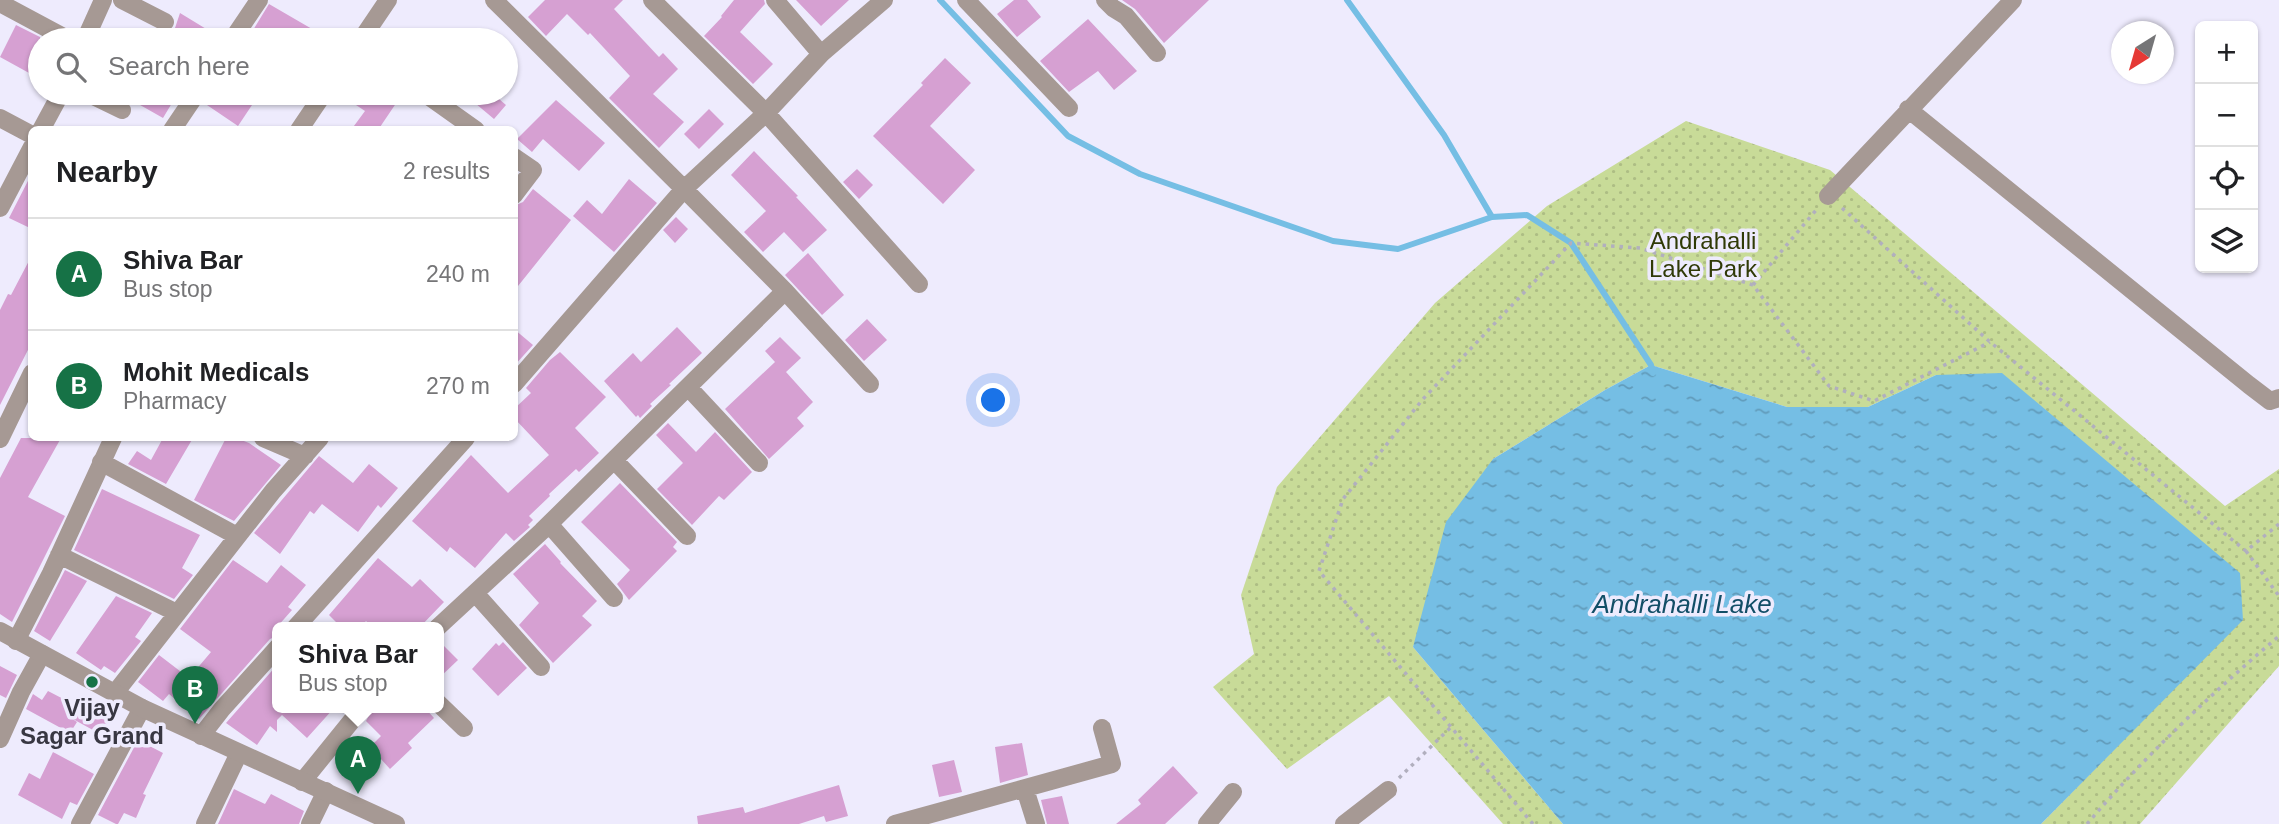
<!DOCTYPE html>
<meta charset="utf-8">
<style>
body{margin:0;font-family:Arial,sans-serif;background:#f6f6f6;color:#202124}
.controls{position:absolute;right:21px;top:21px;display:grid;overflow:hidden;border-radius:10px;box-shadow:0 2px 5px #0004}
.controls button{width:63px;height:63px;display:grid;place-items:center;padding:0;border:0;border-bottom:2px solid #e0e0e0;background:#fff;color:#202124;font:35px sans-serif}
.compass{position:absolute;left:2111px;top:21px;width:63px;height:63px;border-radius:50%;background:#fff;box-shadow:0 2px 5px #0004;rotate:217deg}
.you{position:absolute;left:994px;top:401px;width:24px;height:24px;margin:-18px;border:5px solid #fff;border-radius:50%;background:#1a73e8;box-shadow:0 0 0 10px #1a73e833}
.badge{display:grid;place-items:center;width:46px;height:46px;border-radius:50%;background:#167246;color:#fff;font-size:23px;font-weight:700}
.pin{position:absolute;translate:-50% -58px;filter:drop-shadow(0 2px 4px #0008)}
.pin::after{content:'';position:absolute;top:37px;width:24px;height:21px;background:inherit;clip-path:polygon(0 0,100% 0,50% 100%)}
.popup{position:absolute;left:272px;top:622px;width:172px;height:91px;box-sizing:border-box;display:grid;place-content:center;border-radius:10px;background:#fff;filter:drop-shadow(0 2px 5px #0005);font-size:23px;white-space:nowrap;color:#757577}
.popup b{font-size:26px;color:#202124}
.popup::after{content:'';position:absolute;left:50%;top:100%;margin-left:-14px;border:14px solid transparent;border-top-color:#fff}
.list{margin:0;padding:0;list-style:none}
h2{display:flex;justify-content:space-between;align-items:center;height:91px;margin:0;padding:0 28px;font-size:30px}
h2 small{font-size:23px;font-weight:400;color:#757577}
.list li{display:grid;grid-template-columns:46px 1fr auto;gap:21px;align-items:center;box-sizing:border-box;height:112px;padding:0 28px;border-top:2px solid #e0e0e0}
.list b{display:block;font-size:26px;white-space:nowrap}
.list p{margin:0;font-size:23px;white-space:nowrap;color:#757577}
.list em{font-size:23px;font-style:normal;color:#757577}
.icon{flex:none;width:38px;height:38px;fill:none;stroke:currentColor;stroke-width:2;stroke-linecap:round;stroke-linejoin:round}
.map{position:relative;flex:none;width:2279px;height:824px;overflow:hidden}
.search{position:absolute;background:#fff;box-shadow:0 2px 5px #0004;left:28px;top:28px;width:490px;height:77px;display:flex;align-items:center;gap:18px;box-sizing:border-box;padding:0 24px;border-radius:38px;color:#757577;font-size:26px}
.panel{position:absolute;background:#fff;box-shadow:0 2px 5px #0004;left:28px;top:126px;width:490px;height:315px;border-radius:10px}
.map>svg:first-child{display:block}
</style>
<div class="map">
<svg width="2279" height="824" viewBox="0 0 2279 824">
<defs>
<pattern id="park-dots" width="8" height="8" patternUnits="userSpaceOnUse" patternTransform="scale(1.75)"><rect width="8" height="8" fill="#c8db98"/><path d="M2 2h.1M6 6h.1" fill="none" stroke="#adbd84" stroke-width="1.8" stroke-linecap="round"/></pattern>
<pattern id="water-ripples" width="26" height="14" patternUnits="userSpaceOnUse" patternTransform="scale(1.75)"><rect width="26" height="14" fill="#75bee4"/><path d="M2 4q2-2 4 0t4 0M15 11q2-2 4 0t4 0" fill="none" stroke="#619bba"/></pattern>
</defs>
<rect width="100%" height="100%" fill="#eeebfd"/>
<path fill="url(#park-dots)" d="M1686 121 1830 170 2225 506 2279 469V666L2140 824H2041L2140 723 1936 375 1868 407H1787L1651 365 1605 390 1493 459 1413 647 1563 824H1503L1389 696 1287 769 1213 687 1254 654 1241 595 1277 487 1435 303 1547 206Z"/>
<path fill="url(#water-ripples)" d="M1651 365 1787 407H1868L1936 375 2002 373 2240 573 2243 620 2041 824H1563L1413 647 1446 522 1493 459 1605 390Z"/>
<g fill="none" stroke-linecap="round" stroke-linejoin="round">
<path stroke="#75bee4" stroke-width="6" d="M940 0 1068 136 1140 174 1333 241 1398 249 1492 217
M1347 0 1444 135 1492 217 1527 215 1571 243 1651 365 1653 373"/>
</g>
<path fill="#d6a0d2" d="M545 0H623L614 9 659 57 663 53 678 69 653 94 684 122 659 148 609 98 630 76 590 33 588 35 567 14 546 36 528 17Z
M734 0H764L765 4 740 32 773 64 753 84 704 36 722 17 721 16Z
M796 0H849L821 26Z
M1014 0H1027L1041 17 1017 37 997 14Z
M1122 0H1209L1164 43 1135 9Z
M269 4 331 40H247Z
M180 13 221 38V40H164L175 28Z
M1088 19 1137 71 1114 90 1098 71 1069 92 1040 61Z
M16 25 40 37V79L0 57Z
M945 58 971 83 930 126 975 170 943 204 873 136 923 85 921 83Z
M119 93H178L163 118Z
M208 93H260L238 126 204 103Z
M338 93H403L378 130H351L365 111Z
M463 93H492L506 105 494 119Z
M556 100 605 143 579 171 543 139 532 152 517 139Z
M709 109 724 124 699 149 684 134Z
M754 151 798 196 796 197 827 230 803 252 784 232 763 252 744 232 766 211 731 175Z
M857 169 873 185 859 199 843 182Z
M32 173V229L9 218Z
M629 179 657 203 614 252 573 216 587 200 602 214Z
M533 189 571 220 514 291V206L523 202Z
M676 217 688 229 675 243 663 230Z
M808 253 844 295 822 315 785 275Z
M32 255V342L0 405V310L8 294 11 295Z
M867 319 887 340 864 361 845 340Z
M677 327 702 353 669 384 671 385 650 404 652 406 640 418 638 415 636 417 604 381 633 353 641 362Z
M514 329 533 345 514 366Z
M780 337 801 358 786 372 813 402 797 418 804 426 769 459 725 409 775 362 765 351Z
M560 352 606 397 575 428 599 453 579 472 576 469 549 494 550 496 529 516 533 520 528 525 530 527 514 541 506 533 475 568 450 547 447 552 412 521 471 455 508 493 549 455 514 418V409L531 393 526 388 550 360Z
M668 423 696 452 715 432 752 472 724 500 719 496 692 525 657 489 683 463 656 435Z
M21 438H61L28 497 65 516 12 622 0 614V478Z
M163 438H193L166 484 128 464 137 451 151 460Z
M226 438H236L249 443 281 465 234 521 194 500Z
M319 456 353 483 369 464 398 488 381 508 378 505 358 532 322 504 314 514 310 511 280 554 254 533Z
M620 483 677 542 673 547 677 551 629 600 617 584 630 570 581 522Z
M102 489 200 535 182 568 193 575 174 599 74 550Z
M545 544 561 562 560 563 597 601 582 616 592 625 553 663 519 625 539 603 513 574Z
M378 558 412 587 420 579 444 602 419 628H373L366 621 360 628H342L329 615Z
M233 560 267 583 281 565 306 585 288 607 292 610 277 627V636L270 639 199 719 169 694 163 701 138 682 159 655 189 678 211 652 180 629Z
M65 570 87 581 50 641 34 631Z
M116 596 152 613 135 637 141 641 115 673 104 666 101 670 76 653Z
M438 640 458 660 438 679Z
M503 642 527 668 498 696 472 669 496 643 499 646Z
M277 665V708H334L307 738 282 715 277 720V732L270 726 257 745 226 723Z
M0 666 17 675 6 698 0 695Z
M48 691 73 704 67 716 70 718 79 702 110 718 102 735 71 718 77 722 70 733 26 709 33 694 42 700Z
M373 708H425L434 718 408 743 412 748 390 769 370 747 381 736 366 721Z
M138 740 163 753 143 794 146 795 136 818 124 813 118 824H116L98 815Z
M1022 743 1028 775 1000 783 995 747Z
M53 752 94 774 77 805 70 802 62 819 18 795 29 773 40 779Z
M954 760 962 792 939 797 932 765Z
M1173 766 1198 793 1165 824H1116L1141 804 1138 800Z
M839 785 848 816 826 822 824 816 799 824H698L697 816 743 807 745 813Z
M234 789 265 804 271 794 304 811 299 824H218Z
M1062 796 1069 824H1047L1041 800Z"/>
<g fill="none" stroke-linecap="round" stroke-linejoin="round">
<path stroke="#b1afbe" stroke-width="3.5" stroke-dasharray="3.5 5" stroke-linecap="butt" d="M1842 208 1990 342 2246 551
M1753 285 1817 209
M2279 524 2246 551 2279 596
M1399 778 1451 727
M1533 824 1319 571 1343 499 1423 399 1571 243 1640 248 1753 285 1829 386 1874 401 1990 342
M2087 824C2145 756 2211 694 2279 636"/>
<path stroke="#a69994" stroke-width="18" d="M122 0 165 22
M494 0 684 189 514 384
M652 0 766 113 821 54 884 0
M775 0 821 54
M966 0 1069 108
M1105 0 1113 8 1126 16 1157 53
M0 3 69 40
M85 40 103 0
M232 40 259 0
M361 40 388 0
M87 93 122 110
M424 93 476 130
M1908 109 2249 385 2270 401 2279 398
M0 118 32 135
M41 130 61 93
M172 130 197 93
M299 130 324 93
M514 157 533 170 514 195
M1828 196 2013 0
M0 208 32 147
M870 384 785 291 684 189 766 113 919 284
M688 387 759 463
M263 438 305 456
M0 439 32 373
M614 460 687 536
M101 462 237 536
M549 524 614 598
M59 555 177 613
M475 593 541 667
M295 628 466 438
M437 628 542 531 785 291
M16 641 51 573 113 438
M115 693 273 491 320 438
M438 703 464 728
M201 736 222 709 278 647
M0 739 21 692 42 654
M302 782 362 708
M1025 789 1036 824
M80 824 142 708
M205 824 239 753
M310 824 326 791
M895 824 1112 764 1102 728
M1207 824 1233 792
M1344 824 1388 790"/>
<path stroke="#a69994" stroke-width="18" d="M0 631 142 708 396 824"/>
</g>
<circle fill="#167246" stroke="#eeebfd" stroke-width="2.5" cx="92" cy="682" r="7"/>
<g text-anchor="middle" stroke-width="7" stroke-linejoin="round" paint-order="stroke">
<g font-size="24" fill="#303a07" stroke="#eeebfd">
<text x="1703" y="249">Andrahalli<tspan x="1703" dy="28">Lake Park</tspan></text>
</g>
<g font-size="24" font-weight="bold" fill="#383742" stroke="#eeebfd">
<text x="92" y="716">Vijay<tspan x="92" dy="28">Sagar Grand</tspan></text>
</g>
<g font-size="26" font-style="italic" fill="#124e67" stroke="#eeebfd">
<text x="1682" y="613">Andrahalli Lake</text>
</g>
</g>
</svg>
<div class="controls">
<button>+</button>
<button>−</button>
<button><svg class="icon" aria-label="locate" viewBox="0 0 24 24"><circle cx="12" cy="12" r="6"/><path d="M12 2v4M12 18v4M2 12h4M18 12h4"/></svg></button>
<button><svg class="icon" aria-label="layers" viewBox="0 0 24 24"><path d="M12 4l9 5-9 5-9-5zM3 14l9 5 9-5"/></svg></button>
</div>
<svg class="compass" viewBox="-18 -18 36 36"><path d="M0-13l5 13h-10z" fill="#e53935"/><path d="M0 13l5-13h-10z" fill="#757577"/></svg>
<div class="you"></div>
<div class="pin badge" style="left:358px;top:794px">A</div>
<div class="popup"><b>Shiva Bar</b>Bus stop</div>
<div class="pin badge" style="left:195px;top:724px">B</div>
<div class="search"><svg class="icon" aria-label="search" viewBox="0 0 24 24"><circle cx="10" cy="10" r="6"/><path d="M15 15l6 6"/></svg>Search here</div>
<section class="panel">
<h2>Nearby<small>2 results</small></h2>
<ul class="list">
<li><span class="badge">A</span><div><b>Shiva Bar</b><p>Bus stop</p></div><em>240 m</em></li>
<li><span class="badge">B</span><div><b>Mohit Medicals</b><p>Pharmacy</p></div><em>270 m</em></li>
</ul>
</section>
</div>
